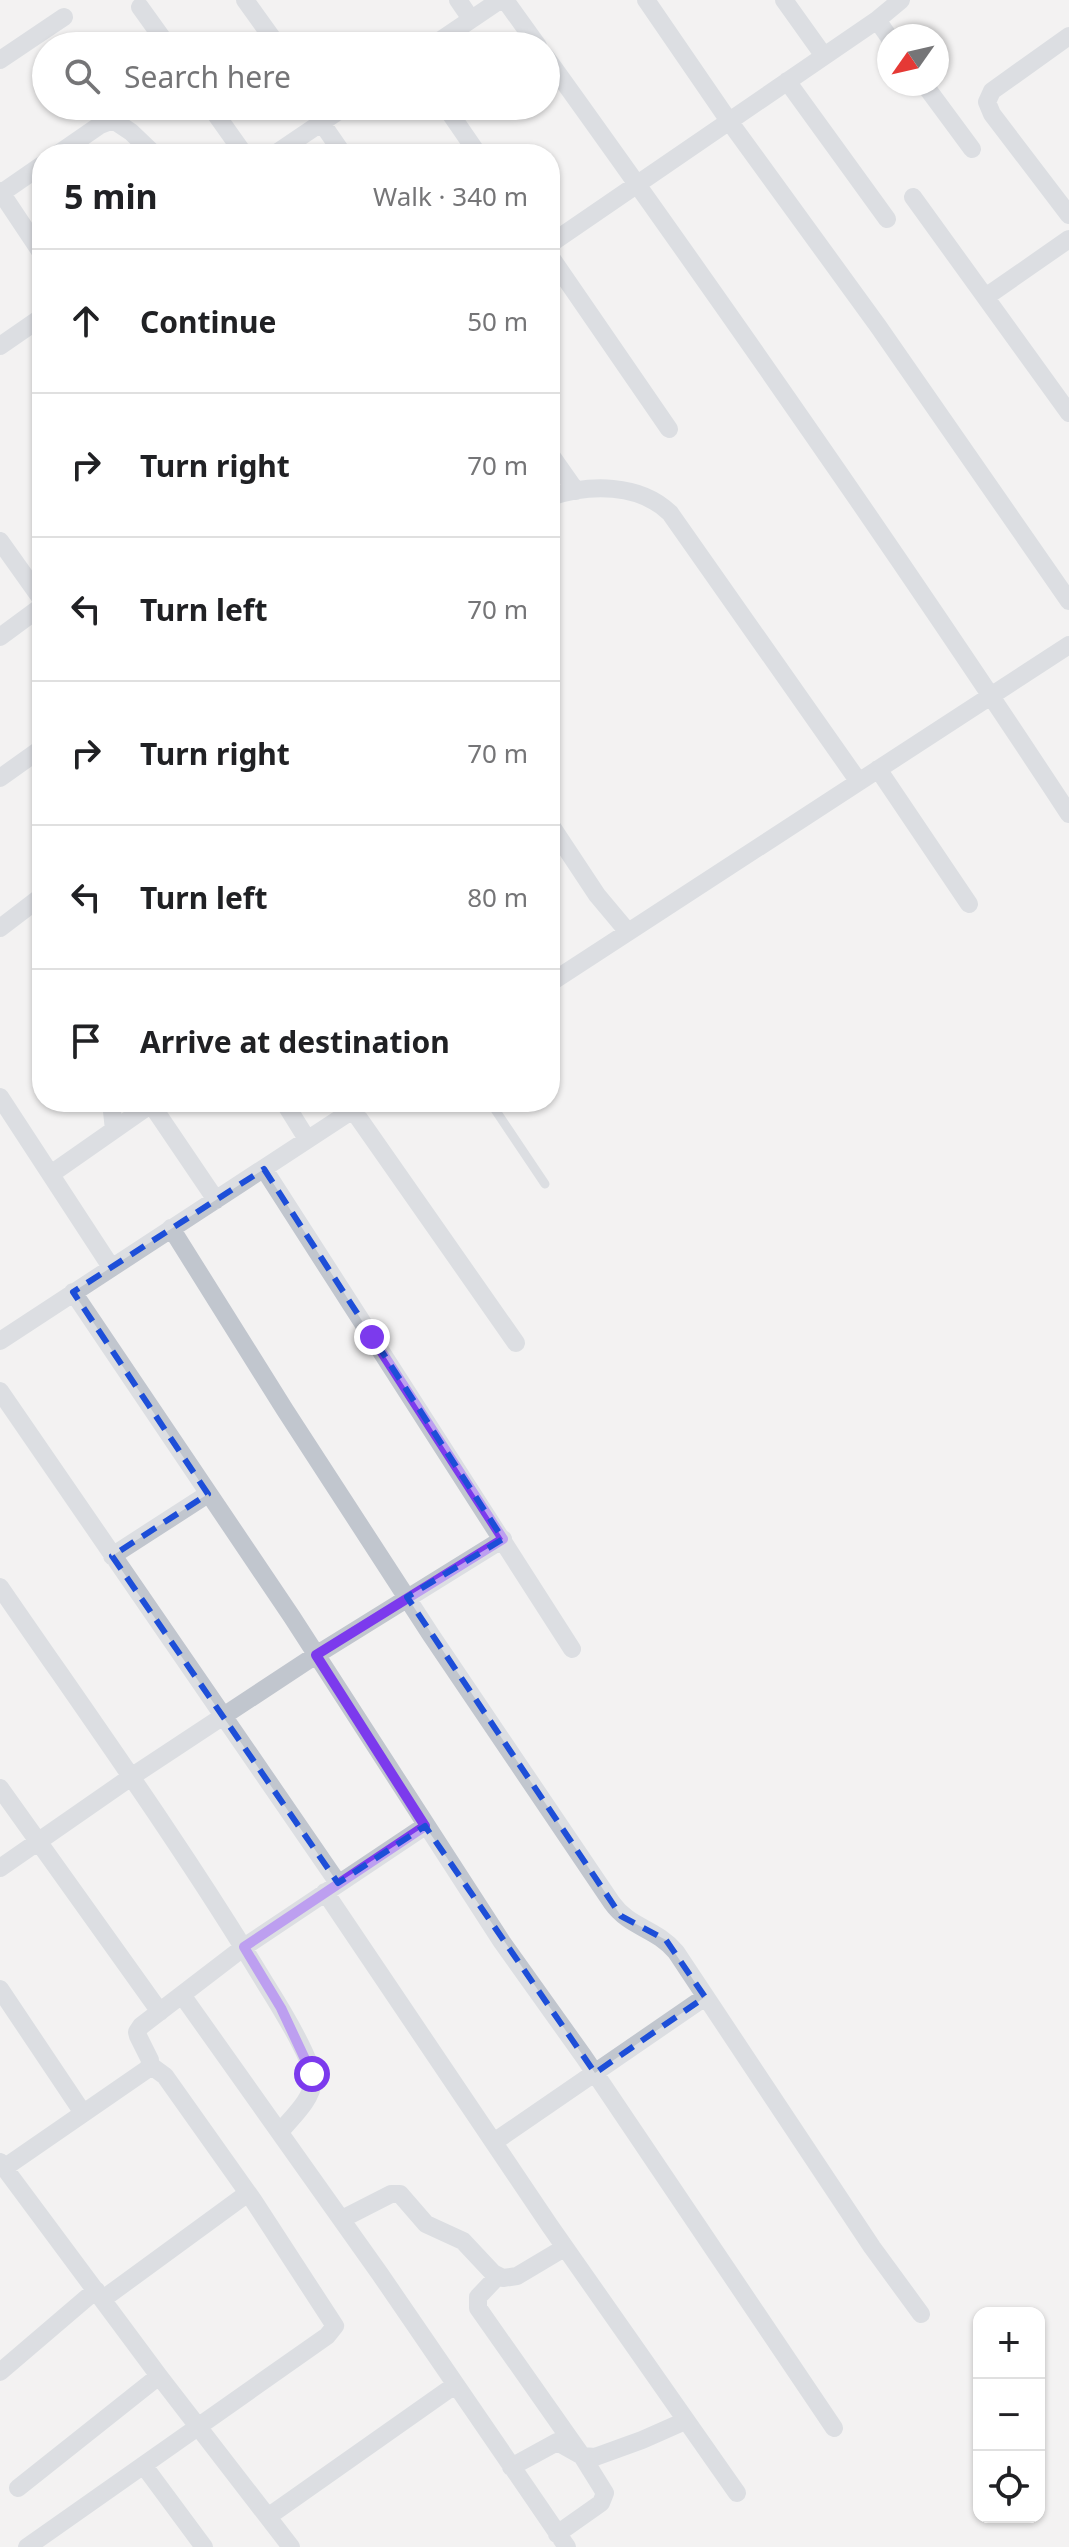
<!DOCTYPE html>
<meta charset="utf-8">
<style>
body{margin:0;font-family:"Noto Sans",sans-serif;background:#f6f6f6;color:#202124}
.controls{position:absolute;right:24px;bottom:24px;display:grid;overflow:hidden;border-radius:16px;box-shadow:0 2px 6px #0004}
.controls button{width:72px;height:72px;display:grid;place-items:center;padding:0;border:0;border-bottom:2px solid #e0e0e0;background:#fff;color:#202124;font:40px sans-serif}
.compass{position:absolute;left:877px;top:24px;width:72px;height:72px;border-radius:50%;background:#fff;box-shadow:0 2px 6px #0004;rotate:236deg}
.stop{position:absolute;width:24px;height:24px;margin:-18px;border:6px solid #7c3aed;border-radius:50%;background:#fff}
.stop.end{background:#7c3aed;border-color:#fff;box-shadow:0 2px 8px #0008}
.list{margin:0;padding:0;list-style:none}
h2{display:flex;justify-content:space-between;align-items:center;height:104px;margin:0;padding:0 32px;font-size:34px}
h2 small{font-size:26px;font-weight:400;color:#757577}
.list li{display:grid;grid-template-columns:52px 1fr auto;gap:24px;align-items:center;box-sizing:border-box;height:144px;padding:0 32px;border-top:2px solid #e0e0e0}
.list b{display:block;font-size:30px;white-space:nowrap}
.list em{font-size:26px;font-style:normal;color:#757577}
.icon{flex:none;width:44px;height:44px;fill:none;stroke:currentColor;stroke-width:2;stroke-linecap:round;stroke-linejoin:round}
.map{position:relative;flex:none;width:1069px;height:2547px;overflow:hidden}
.search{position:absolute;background:#fff;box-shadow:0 2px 6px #0004;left:32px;top:32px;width:528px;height:88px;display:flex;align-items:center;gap:20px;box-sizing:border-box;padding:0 28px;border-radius:44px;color:#757577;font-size:30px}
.panel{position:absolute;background:#fff;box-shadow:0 2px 6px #0004;left:32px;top:144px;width:528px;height:968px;border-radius:32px}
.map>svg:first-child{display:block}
</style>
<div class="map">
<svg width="1069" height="2547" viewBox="0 0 1069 2547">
<rect width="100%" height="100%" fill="#f3f2f2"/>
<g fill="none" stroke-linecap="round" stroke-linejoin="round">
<path stroke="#c1c6ce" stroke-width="9" d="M490 1102 545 1184"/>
<path stroke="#c1c6ce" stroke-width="18" d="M245 0 278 46
M458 0 471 19
M505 0 538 46
M646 0 729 121 878 326 1069 601
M784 0 824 56
M140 7 168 46
M877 20 889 37
M1069 36 992 91 987 102 992 114 1069 215
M432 46 500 0
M546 57C725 306 901 558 1069 814
M0 60 64 17
M787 81 887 219
M924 84 972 149
M210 106 244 154
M316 106 321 122 343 154
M445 106 478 154
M58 154 100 125 113 120 131 132 154 154
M275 154 346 106
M0 191 42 254
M0 194 42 165
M913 197 1069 413
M550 244 877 20 901 0
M550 256 669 429
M987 296 1069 239
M0 346 42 317
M550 454 576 491
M550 497C589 484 639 483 670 513L859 782
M0 541 42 600
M0 637 42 606
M878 769 969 904
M0 778 42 748
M550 824 597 895 628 932
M0 928 42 896
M550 983 1069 645
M0 1097 111 1267
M111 1102 114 1130
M284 1102 307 1139
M151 1104 216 1200
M353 1110 516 1343
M264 1169 572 1649
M51 1174 154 1102
M171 1228 285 1410 431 1635 612 1903C630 1928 656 1928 676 1952L872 2247 921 2314
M73 1292 292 1617 502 1942 584 2057 834 2428
M0 1341 365 1102
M0 1391 338 1883
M112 1556 208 1494
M0 1587C90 1718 183 1847 265 1983 277 2002 314 2061 313 2081 312 2100 291 2118 280 2132
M0 1788 160 2012
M0 1868 131 1777 316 1655 503 1539
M325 1892 550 2226 737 2493
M0 1989 83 2113
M182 1995 380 2274 567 2547
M494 2142 705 1997
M0 2162 159 2376 291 2547
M4 2168 149 2068 150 2060 138 2036 137 2032 141 2026 244 1947 425 1826
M342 2219 391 2194H400L426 2224 463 2241 493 2273 503 2278 517 2276 564 2248
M498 2276 478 2297V2308L582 2456 605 2493 601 2503 557 2534
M103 2299 248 2193
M0 2372 96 2290
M144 2466 204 2547
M511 2467 557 2442 582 2456 595 2457 642 2440 685 2421
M18 2488 159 2376
M269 2516 455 2385
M27 2547 327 2336 335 2326 253 2200 165 2076 150 2065"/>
</g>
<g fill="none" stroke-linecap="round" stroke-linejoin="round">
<path stroke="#7c3aed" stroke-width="10" d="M312 2074 281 2008 244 1947 425 1826 316 1655 503 1539 372 1337"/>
</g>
<path d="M0 0H1069V2547H0ZM264 1169 503 1539 407 1597 621 1916 666 1940 705 1997 595 2073 425 1826 338 1883 112 1556 208 1494 73 1292Z" fill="#f3f2f2" fill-opacity=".55" fill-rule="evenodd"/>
<path fill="none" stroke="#1d4ed8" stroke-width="6" stroke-dasharray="16 10" stroke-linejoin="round" d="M264 1169 503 1539 407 1597 621 1916 666 1940 705 1997 595 2073 425 1826 338 1883 112 1556 208 1494 73 1292Z"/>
</svg>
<div class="controls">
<button>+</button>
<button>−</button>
<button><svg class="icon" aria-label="locate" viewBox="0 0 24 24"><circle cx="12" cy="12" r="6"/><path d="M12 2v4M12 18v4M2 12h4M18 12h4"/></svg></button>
</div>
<svg class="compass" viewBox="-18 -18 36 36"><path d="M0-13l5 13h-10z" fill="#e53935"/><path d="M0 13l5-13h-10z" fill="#757577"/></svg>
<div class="stop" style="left:312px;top:2074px"></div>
<div class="stop end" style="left:372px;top:1337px"></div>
<div class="search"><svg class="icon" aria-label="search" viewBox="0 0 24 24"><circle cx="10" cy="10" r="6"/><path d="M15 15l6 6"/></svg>Search here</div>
<section class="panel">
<h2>5 min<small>Walk · 340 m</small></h2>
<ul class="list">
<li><svg class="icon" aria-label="ahead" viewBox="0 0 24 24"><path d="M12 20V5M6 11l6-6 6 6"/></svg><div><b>Continue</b></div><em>50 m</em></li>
<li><svg class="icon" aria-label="right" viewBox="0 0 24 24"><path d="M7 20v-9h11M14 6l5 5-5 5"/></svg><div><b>Turn right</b></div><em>70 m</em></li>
<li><svg class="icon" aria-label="left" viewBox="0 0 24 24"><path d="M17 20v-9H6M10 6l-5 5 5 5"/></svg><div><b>Turn left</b></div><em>70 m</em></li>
<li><svg class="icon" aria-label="right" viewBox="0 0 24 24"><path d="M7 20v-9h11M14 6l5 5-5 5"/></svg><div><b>Turn right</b></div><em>70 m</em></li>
<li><svg class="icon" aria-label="left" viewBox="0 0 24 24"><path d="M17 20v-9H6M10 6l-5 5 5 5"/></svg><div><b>Turn left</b></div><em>80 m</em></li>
<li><svg class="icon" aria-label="arrive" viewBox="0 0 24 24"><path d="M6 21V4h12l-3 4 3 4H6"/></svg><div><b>Arrive at destination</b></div></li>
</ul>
</section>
</div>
